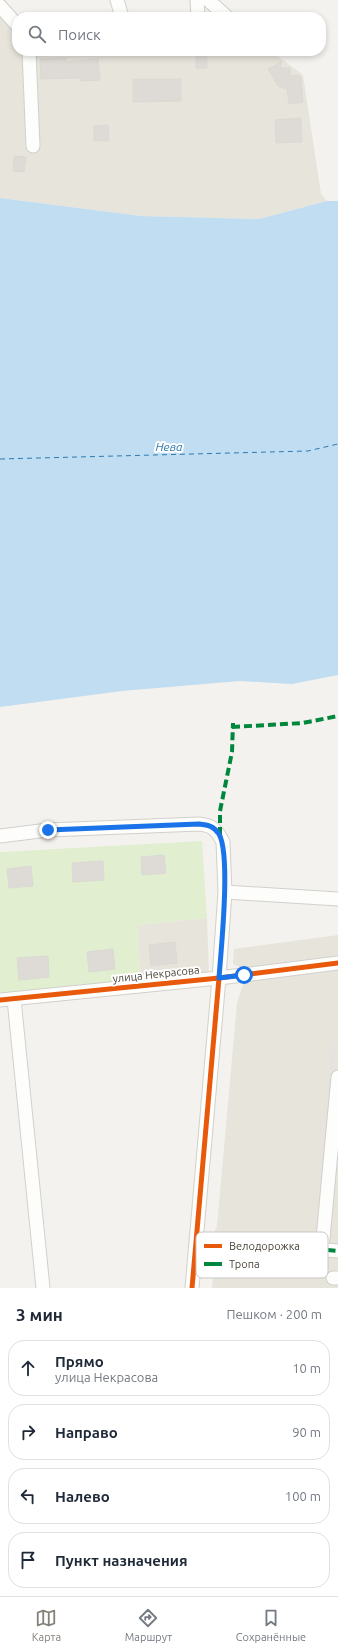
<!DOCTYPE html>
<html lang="ru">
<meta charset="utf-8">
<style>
body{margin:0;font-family:Ubuntu,sans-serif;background:#f6f6f7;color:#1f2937}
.stop{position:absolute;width:12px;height:12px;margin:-9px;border:3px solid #1a73e8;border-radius:50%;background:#fff}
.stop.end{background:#1a73e8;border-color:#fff;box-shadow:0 1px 4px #0008}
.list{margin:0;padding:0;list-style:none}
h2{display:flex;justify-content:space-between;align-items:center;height:52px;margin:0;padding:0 16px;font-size:17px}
h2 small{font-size:13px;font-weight:400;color:#747a83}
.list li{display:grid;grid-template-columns:26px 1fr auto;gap:12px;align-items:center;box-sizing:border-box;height:56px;margin:0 8px 8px;padding:0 8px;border:1px solid #e0e1e3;border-radius:16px}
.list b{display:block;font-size:15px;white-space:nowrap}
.list p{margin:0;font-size:13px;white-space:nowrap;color:#747a83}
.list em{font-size:13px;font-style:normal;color:#747a83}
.icon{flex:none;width:22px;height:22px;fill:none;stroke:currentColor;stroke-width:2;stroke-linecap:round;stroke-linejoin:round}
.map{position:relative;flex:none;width:338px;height:1288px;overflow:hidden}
.search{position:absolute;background:#fff;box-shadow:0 2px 6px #0003;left:12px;right:12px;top:12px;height:44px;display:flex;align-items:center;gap:10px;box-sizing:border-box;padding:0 14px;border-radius:16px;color:#747a83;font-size:15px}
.sheet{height:308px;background:#fff}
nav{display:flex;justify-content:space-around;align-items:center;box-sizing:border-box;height:56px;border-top:1px solid #e0e1e3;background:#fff;font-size:11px;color:#747a83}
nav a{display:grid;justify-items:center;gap:2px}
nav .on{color:#868178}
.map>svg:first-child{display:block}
</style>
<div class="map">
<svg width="338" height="1288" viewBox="0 0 338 1288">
<rect width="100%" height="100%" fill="#f4f2ee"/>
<path fill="#e7e4dc" d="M0 16 17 30V51H252L255 54 264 51H271L303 75 321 194 327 201 259 219 141 216 0 198Z
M207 918 209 974 141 980 137 925Z
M338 935V1288H212L215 1255 213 1246V1235L217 1226 237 1003 244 981 243 969 233 964 234 949Z"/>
<path fill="#e1eecf" d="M202 841 207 918 137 925 141 980 0 994V852Z"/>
<path fill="#e6e3df" d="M332 1041 336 1042 325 1173H320Z"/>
<path fill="#c0ddf1" d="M0 198 141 216 259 219 327 201H338V675L292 684 240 681 122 691 0 707Z"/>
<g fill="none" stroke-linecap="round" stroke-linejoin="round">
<path stroke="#2e7ab2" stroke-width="1" stroke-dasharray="5 4" stroke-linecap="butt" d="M0 459 308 451 338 444"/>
</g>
<path fill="#dedbd6" stroke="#dcd9d4" d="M196 52H207V68H196Z
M66 58V62L98 59 100 80 81 81V78L41 79 40 59Z
M281 62V68H290V76L298 75 301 77 303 102 289 104 287 89 278 86 268 69Z
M133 79H181V101L133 102Z
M301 118 302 142 276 143 275 120Z
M108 125 109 141H94V126Z
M14 156 26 157 24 172 13 171Z
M164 855 166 873 142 875 141 857Z
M103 861 104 880 73 882 72 863Z
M31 866 33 886 9 888 7 869Z
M175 942 177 963 151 966 149 945Z
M113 949 115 969 89 972 87 952Z
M48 956 49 977 19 980 17 958Z"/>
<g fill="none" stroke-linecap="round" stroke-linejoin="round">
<defs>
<path id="minor" d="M117 0 122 17
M197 0 198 17
M208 0 227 17
M0 6 17 25
M29 51 33 146
M0 836 48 830 199 824C212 825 217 830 223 842L225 892 219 978 192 1288
M225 892 338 899
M14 999 43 1288
M0 1000 219 978 338 963
M196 1239 338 1251
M322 1249 338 1077
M264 1259 266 1244
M333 1278H338"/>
</defs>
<use href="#minor" stroke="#d2d0cb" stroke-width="15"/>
<use href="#minor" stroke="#fdfdfc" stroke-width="13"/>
<path stroke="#00873e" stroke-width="4" stroke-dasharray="8 4" stroke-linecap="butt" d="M232 727 303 723 338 716
M220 835V811L232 752 233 723
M196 1239 338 1251"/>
<defs>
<path id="cycleway" d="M0 1000 219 978 338 963
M192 1288 219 978"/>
</defs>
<use href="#cycleway" stroke="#fff" stroke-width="8"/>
<use href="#cycleway" stroke="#e8590c" stroke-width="5"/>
</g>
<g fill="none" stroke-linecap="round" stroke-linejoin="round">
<path stroke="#1a73e8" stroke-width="5" d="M48 830 199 824C208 825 214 826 219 834 231 855 221 950 219 978L244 975"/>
</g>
<g text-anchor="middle" stroke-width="4" stroke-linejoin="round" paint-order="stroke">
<g font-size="11" fill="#4b4439" stroke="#fff">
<text transform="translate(156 974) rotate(-6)" y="4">улица Некрасова</text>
</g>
<g font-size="12" font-style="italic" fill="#2e7ab2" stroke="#fff">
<text x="169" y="451">Нева</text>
</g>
</g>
<rect x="196" y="1232" width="132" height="46" rx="6" fill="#fff" stroke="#c9c7c4" stroke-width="1"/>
<rect x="204" y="1244" width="18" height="4" fill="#e8590c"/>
<rect x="204" y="1262" width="18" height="4" fill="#00873e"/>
<g font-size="11" fill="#4b4439">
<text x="229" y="1250">Велодорожка</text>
<text x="229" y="1268">Тропа</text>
</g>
</svg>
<div class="stop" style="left:244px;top:975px"></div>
<div class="stop end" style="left:48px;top:830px"></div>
<div class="search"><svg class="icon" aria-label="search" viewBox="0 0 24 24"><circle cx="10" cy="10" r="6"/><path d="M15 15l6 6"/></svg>Поиск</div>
</div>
<section class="sheet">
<h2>3 мин<small>Пешком · 200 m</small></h2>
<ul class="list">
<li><svg class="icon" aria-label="ahead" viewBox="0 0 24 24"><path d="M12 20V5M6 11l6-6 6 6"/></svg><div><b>Прямо</b><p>улица Некрасова</p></div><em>10 m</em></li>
<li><svg class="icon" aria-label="right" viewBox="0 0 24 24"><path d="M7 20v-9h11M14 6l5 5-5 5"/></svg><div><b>Направо</b></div><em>90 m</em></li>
<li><svg class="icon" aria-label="left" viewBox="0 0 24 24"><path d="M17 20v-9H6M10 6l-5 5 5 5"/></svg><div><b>Налево</b></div><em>100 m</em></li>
<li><svg class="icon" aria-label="arrive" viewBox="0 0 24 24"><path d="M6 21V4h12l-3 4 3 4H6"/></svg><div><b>Пункт назначения</b></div></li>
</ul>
</section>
<nav>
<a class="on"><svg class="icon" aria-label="map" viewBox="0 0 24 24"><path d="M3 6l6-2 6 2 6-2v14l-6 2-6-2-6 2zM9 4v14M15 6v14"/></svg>Карта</a>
<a><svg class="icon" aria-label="directions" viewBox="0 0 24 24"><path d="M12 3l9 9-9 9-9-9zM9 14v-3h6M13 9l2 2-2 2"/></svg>Маршрут</a>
<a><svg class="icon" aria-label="saved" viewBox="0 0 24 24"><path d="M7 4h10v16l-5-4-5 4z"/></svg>Сохранённые</a>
</nav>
